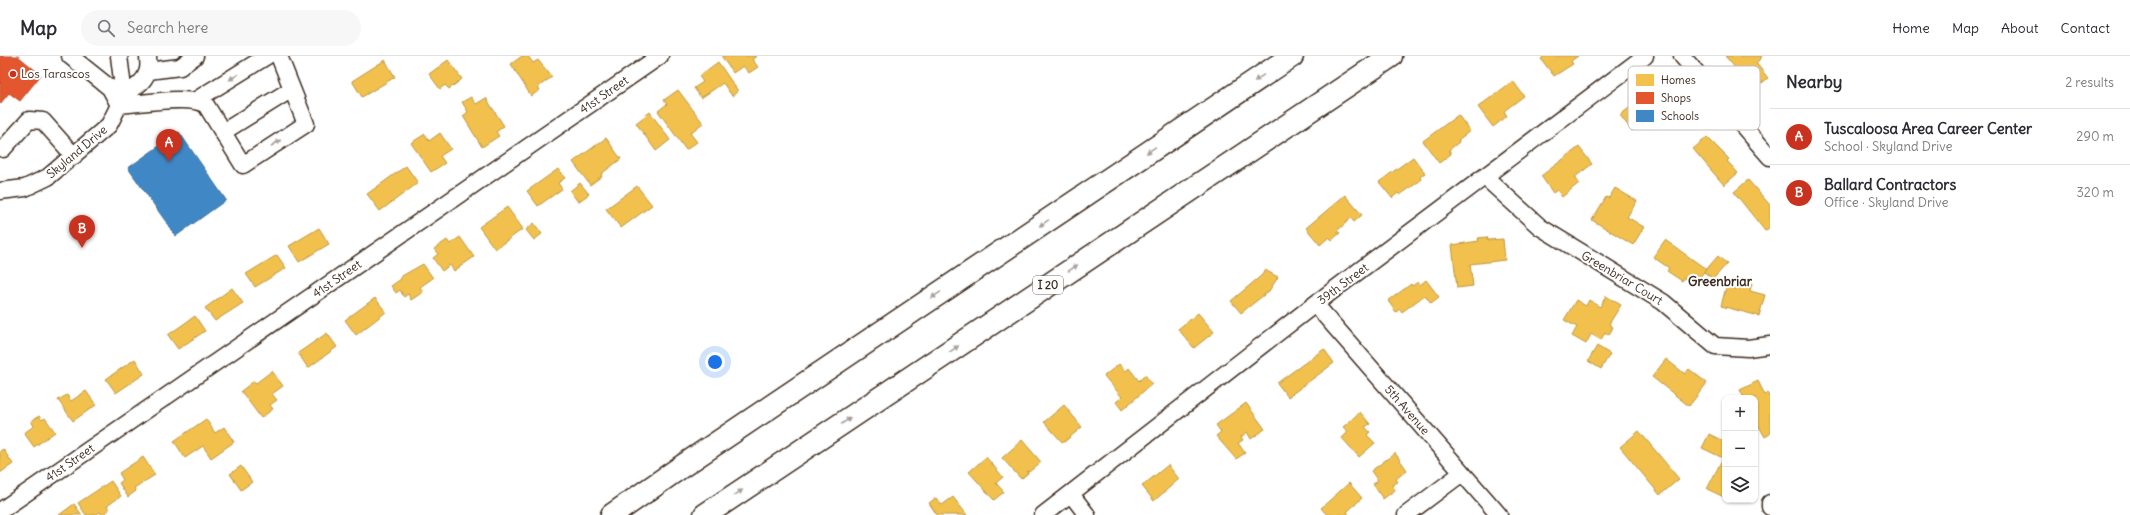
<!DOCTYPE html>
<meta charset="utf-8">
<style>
body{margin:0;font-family:Delius,sans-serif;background:#f7f7f7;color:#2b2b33}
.controls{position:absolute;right:12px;bottom:12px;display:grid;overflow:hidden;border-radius:8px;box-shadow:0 1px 3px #0004}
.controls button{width:36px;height:36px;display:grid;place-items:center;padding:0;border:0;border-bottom:1px solid #e1e1e2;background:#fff;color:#2b2b33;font:20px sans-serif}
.you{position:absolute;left:715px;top:306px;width:14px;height:14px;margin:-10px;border:3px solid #fff;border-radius:50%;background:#1a73e8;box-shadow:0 0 0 6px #1a73e833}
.badge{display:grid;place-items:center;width:26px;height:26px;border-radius:50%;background:#c8321e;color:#fff;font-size:13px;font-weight:700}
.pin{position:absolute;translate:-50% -33px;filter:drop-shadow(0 1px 2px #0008)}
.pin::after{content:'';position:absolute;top:21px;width:14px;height:12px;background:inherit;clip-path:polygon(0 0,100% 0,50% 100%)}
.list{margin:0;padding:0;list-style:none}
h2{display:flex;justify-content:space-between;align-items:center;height:52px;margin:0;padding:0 16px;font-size:17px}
h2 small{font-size:13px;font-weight:400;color:#7c7c81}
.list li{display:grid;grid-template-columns:26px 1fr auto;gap:12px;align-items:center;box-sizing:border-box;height:56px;padding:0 16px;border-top:1px solid #e1e1e2}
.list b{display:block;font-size:15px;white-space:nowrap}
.list p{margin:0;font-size:13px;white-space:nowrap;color:#7c7c81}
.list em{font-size:13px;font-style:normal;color:#7c7c81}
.icon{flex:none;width:22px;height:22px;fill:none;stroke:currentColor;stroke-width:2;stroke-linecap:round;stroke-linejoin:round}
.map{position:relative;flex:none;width:1770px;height:459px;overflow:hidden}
header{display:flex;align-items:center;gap:24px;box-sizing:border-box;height:56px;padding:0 20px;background:#fff;border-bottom:1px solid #e1e1e2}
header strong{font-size:19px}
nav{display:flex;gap:22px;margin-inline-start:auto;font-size:14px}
.search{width:280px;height:36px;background:#f7f7f7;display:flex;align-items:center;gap:10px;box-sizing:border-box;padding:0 14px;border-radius:22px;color:#7c7c81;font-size:15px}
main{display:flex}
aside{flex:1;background:#fff}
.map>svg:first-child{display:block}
</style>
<header>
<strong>Map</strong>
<div class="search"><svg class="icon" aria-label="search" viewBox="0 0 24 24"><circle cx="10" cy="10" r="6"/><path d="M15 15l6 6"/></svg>Search here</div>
<nav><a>Home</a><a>Map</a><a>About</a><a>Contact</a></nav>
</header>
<main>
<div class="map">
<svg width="1770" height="459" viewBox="0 0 1770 459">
<rect width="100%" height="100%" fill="#fff"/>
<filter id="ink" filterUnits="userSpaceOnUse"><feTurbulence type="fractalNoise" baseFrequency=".025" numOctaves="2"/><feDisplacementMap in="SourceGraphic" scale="8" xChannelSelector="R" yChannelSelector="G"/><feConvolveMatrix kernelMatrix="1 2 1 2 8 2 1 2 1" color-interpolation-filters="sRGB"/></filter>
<g filter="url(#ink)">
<path fill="#f2c14e" stroke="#bb9440" d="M522 0H528L533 7 538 4 552 21 538 31 540 34 531 40 511 8Z
M724 0H757L752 3 758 11 749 17 743 10 733 17 722 1Z
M1544 0H1578L1571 5 1573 8 1554 20 1541 3Z
M1725 0H1761L1762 1 1756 7 1768 22 1752 35 1741 23 1743 21Z
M385 4 395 21 362 41 352 25Z
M448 4 462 23 449 33 445 29 440 33 429 18Z
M718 6 738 35 732 40 723 27 701 42 694 32 703 26 699 20Z
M1513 25 1524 40 1504 55 1507 60 1493 71 1478 51Z
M1660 31 1670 45 1662 50 1669 60 1657 69 1651 61 1632 75 1620 59 1633 49 1630 46 1638 40 1641 44Z
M678 34 703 67 690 77 697 86 686 94 658 55 667 48 664 44Z
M471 41 476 48 486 42 504 70 496 76 499 80 482 91 463 60 468 56 462 46Z
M650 56 670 84 656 95 636 67Z
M1458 59 1470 75 1458 84 1459 86 1449 94 1451 98 1439 107 1423 85Z
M440 77 451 93 440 100 445 107 431 116 411 87 425 78 429 85Z
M1707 81 1729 103 1727 105 1738 117 1724 129 1693 93Z
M606 82 621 103 601 118 602 120 590 129 573 106Z
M1579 91 1592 108 1575 121 1579 127 1562 141 1557 134 1553 137 1541 120Z
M1413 101 1425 117 1420 121 1421 124 1400 139 1398 137 1392 142 1379 126Z
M406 110 418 127 380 155 367 138Z
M558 113 565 122 558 127 562 133 538 150 527 135Z
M1748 124 1770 149V171L1765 175 1734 136Z
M580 127 589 138 578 146 570 135Z
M637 130 652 149 621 172 606 153Z
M1615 132 1637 145 1627 161 1644 171 1633 189 1592 164 1606 141 1609 142Z
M1345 139 1362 159 1354 166 1351 162 1337 175 1340 177 1332 184 1329 181 1320 189 1306 172Z
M507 151 523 173 495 193 479 171Z
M534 167 542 178 534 184 526 174Z
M319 172 329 188 299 206 289 190Z
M460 181 474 201 454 215 450 209 442 215 433 202 438 198 434 193 447 184 450 188Z
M1487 181 1488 184 1503 183 1505 204 1470 208 1473 230 1457 232 1452 189 1479 185 1478 182Z
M1665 184 1706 213 1694 229 1684 222 1682 225 1667 215 1669 212 1653 201Z
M277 199 286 212 255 231 246 218Z
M1718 200 1727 208 1713 223 1704 216Z
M423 208 433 222 420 231 423 236 411 244 408 238 404 241 400 234 396 237 391 230 401 223 400 221Z
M1265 214 1278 221 1269 235 1241 257 1231 245 1262 219Z
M1738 223 1752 227 1750 235 1765 239 1759 260 1721 250 1726 231 1736 233Z
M1426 224 1439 241 1431 247 1425 239 1402 256 1400 253 1396 256 1388 245 1411 228 1412 230 1418 226 1420 229Z
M232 232 243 247 215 265 205 252Z
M1606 240 1621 249 1609 268 1613 271 1609 279 1605 276 1601 284 1591 278 1586 288 1572 280 1577 271 1564 264 1576 244 1586 250 1589 244 1600 251Z
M375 242 386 256 356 279 345 264Z
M1198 257 1214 276 1194 292 1178 273Z
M195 260 205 275 178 293 168 279Z
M327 277 337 291 308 312 298 297Z
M1597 290 1610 298 1601 313 1588 305Z
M1324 293 1334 307 1288 341 1277 327Z
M135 303 144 318 116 337 106 323Z
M1666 303 1685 318 1689 313 1707 327 1689 350 1652 321Z
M1119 308 1126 315 1129 312 1139 325 1145 319 1152 328 1122 354 1116 346 1122 341 1104 320Z
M272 315 283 330 272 338 277 344 270 349 273 353 261 362 241 335 254 325 256 327Z
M1758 325 1765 339 1767 337 1770 342V378L1765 381 1755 363V342H1744L1740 334Z
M86 335 96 349 73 365 58 344 67 339 71 345Z
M1246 347 1265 373 1251 383 1247 376 1241 381 1243 384 1238 387 1245 397 1236 403 1216 380 1221 376 1216 369Z
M1064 349 1082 371 1063 387 1044 366Z
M1360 356 1370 368 1365 371 1370 376 1367 379 1375 387 1359 401 1342 382 1348 376 1343 371Z
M39 360 42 364 45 362 55 376 34 391 24 377 34 370 31 365Z
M206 363 215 377 224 371 234 386 211 402 203 390 185 402 174 385Z
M1639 375 1679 423 1660 439 1620 391Z
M1709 378 1725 386 1724 441 1707 433 1723 402 1702 392Z
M1022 384 1041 406 1029 416 1026 415 1028 417 1021 423 1002 402Z
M3 393 13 408 0 417V395Z
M1395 397 1407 414 1396 423 1398 426 1392 429 1395 434 1383 443 1373 428 1378 425 1371 415Z
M143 401 155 419 134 432 136 435 128 441 119 427 123 424 119 417Z
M986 401 1003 421 996 427 1004 436 994 444 969 416Z
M1168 409 1179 423 1154 445 1142 430Z
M241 410 252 426 241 434 230 418Z
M111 425 121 440 107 450 109 454 102 459 100 456 95 459H86L78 447Z
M1349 427 1362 442 1347 456 1349 459H1327L1321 452Z
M953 441 967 459H937L929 447 936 442 942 449Z
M74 448 82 459H59Z"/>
<path fill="#e4572e" stroke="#b14a29" d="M0 0H18L41 19 20 45 9 37 0 48Z"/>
<path fill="#3f88c5" stroke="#3e6c93" d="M179 76 226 144 176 180 128 112Z"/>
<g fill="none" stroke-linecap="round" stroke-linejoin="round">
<defs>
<path id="minor" d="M70 0 110 32 119 49
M1682 0 1770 101
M148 15 180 11 195 0
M120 40C131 35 146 26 148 13 149 9 148 4 148 0
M196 44 267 0
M119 49C139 48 191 38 206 49L243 109 306 68 279 0
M223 76 292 33
M3 93 29 64 43 65 74 100
M1485 121 1540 171 1663 246 1715 290 1748 292 1770 289
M0 135 25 132 48 121 109 69 119 49 122 24 119 0
M1315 248 1499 459
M1071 438 1087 459
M1770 447V451
M0 455 660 0
M1043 459 1315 248 1645 0
M1406 459 1462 417"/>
<path id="highway" d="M612 459 681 411 1292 0
M705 459 1391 0"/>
</defs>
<use href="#minor" stroke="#3b2a1e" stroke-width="19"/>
<use href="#highway" stroke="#3b2a1e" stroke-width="25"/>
<use href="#minor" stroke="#fff" stroke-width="16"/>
<use href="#highway" stroke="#fff" stroke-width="22"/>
</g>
<defs><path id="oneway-solid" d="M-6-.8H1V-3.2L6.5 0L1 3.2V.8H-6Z"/></defs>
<g fill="#a79f9a">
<use href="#oneway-solid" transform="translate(234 21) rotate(148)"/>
<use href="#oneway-solid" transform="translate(1259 22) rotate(146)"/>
<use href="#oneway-solid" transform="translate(276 87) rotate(-33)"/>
<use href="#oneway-solid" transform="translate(1151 94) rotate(146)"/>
<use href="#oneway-solid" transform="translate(1044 167) rotate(146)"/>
<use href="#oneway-solid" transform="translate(1073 212) rotate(-34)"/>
<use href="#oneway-solid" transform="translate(936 239) rotate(146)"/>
<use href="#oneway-solid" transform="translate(954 293) rotate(-34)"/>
<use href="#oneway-solid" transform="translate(846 365) rotate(-34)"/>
<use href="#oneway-solid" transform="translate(738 437) rotate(-34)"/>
</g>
</g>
<circle fill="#c8321e" stroke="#fff" stroke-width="1.5" cx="13" cy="18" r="4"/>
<g text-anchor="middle" stroke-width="4" stroke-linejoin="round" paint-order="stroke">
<rect fill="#fff" stroke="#766a62" stroke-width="1" x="1033" y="220" width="30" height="18" rx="3"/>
<g font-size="11" font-weight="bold" fill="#3b2a1e">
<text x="1048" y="233">I 20</text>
</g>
<g font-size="12" fill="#3b2a1e" stroke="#fff" text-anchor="start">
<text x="21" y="22">Los Tarascos</text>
</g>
<g font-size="12" fill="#3b2a1e" stroke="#fff">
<text transform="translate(604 39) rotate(-35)" y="4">41st Street</text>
<text transform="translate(77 96) rotate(-40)" y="4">Skyland Drive</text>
<text transform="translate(1622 222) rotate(31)" y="4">Greenbriar Court</text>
<text transform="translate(337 223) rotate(-35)" y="4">41st Street</text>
<text transform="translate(1343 228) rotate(-37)" y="4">39th Street</text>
<text transform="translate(1407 354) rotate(49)" y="4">5th Avenue</text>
<text transform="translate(70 407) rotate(-35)" y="4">41st Street</text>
</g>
<g font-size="13" font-weight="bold" fill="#3b2a1e" stroke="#fff">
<text x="1720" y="230">Greenbriar</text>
</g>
</g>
<rect x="1628" y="10" width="132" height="64" rx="6" fill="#fff" stroke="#c4bfbc" stroke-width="1"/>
<rect x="1636" y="18" width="18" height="12" fill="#f2c14e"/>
<rect x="1636" y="36" width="18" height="12" fill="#e4572e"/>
<rect x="1636" y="54" width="18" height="12" fill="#3f88c5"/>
<g font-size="11" fill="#3b2a1e">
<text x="1661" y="28">Homes</text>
<text x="1661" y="46">Shops</text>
<text x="1661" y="64">Schools</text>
</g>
</svg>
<div class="controls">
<button>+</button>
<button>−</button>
<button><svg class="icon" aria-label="layers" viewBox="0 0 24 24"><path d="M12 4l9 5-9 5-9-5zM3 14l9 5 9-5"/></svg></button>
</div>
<div class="you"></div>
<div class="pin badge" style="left:169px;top:106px">A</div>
<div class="pin badge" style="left:82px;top:192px">B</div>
</div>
<aside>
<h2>Nearby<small>2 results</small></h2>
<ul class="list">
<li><span class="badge">A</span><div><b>Tuscaloosa Area Career Center</b><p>School · Skyland Drive</p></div><em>290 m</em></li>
<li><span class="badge">B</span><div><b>Ballard Contractors</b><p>Office · Skyland Drive</p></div><em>320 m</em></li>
</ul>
</aside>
</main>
